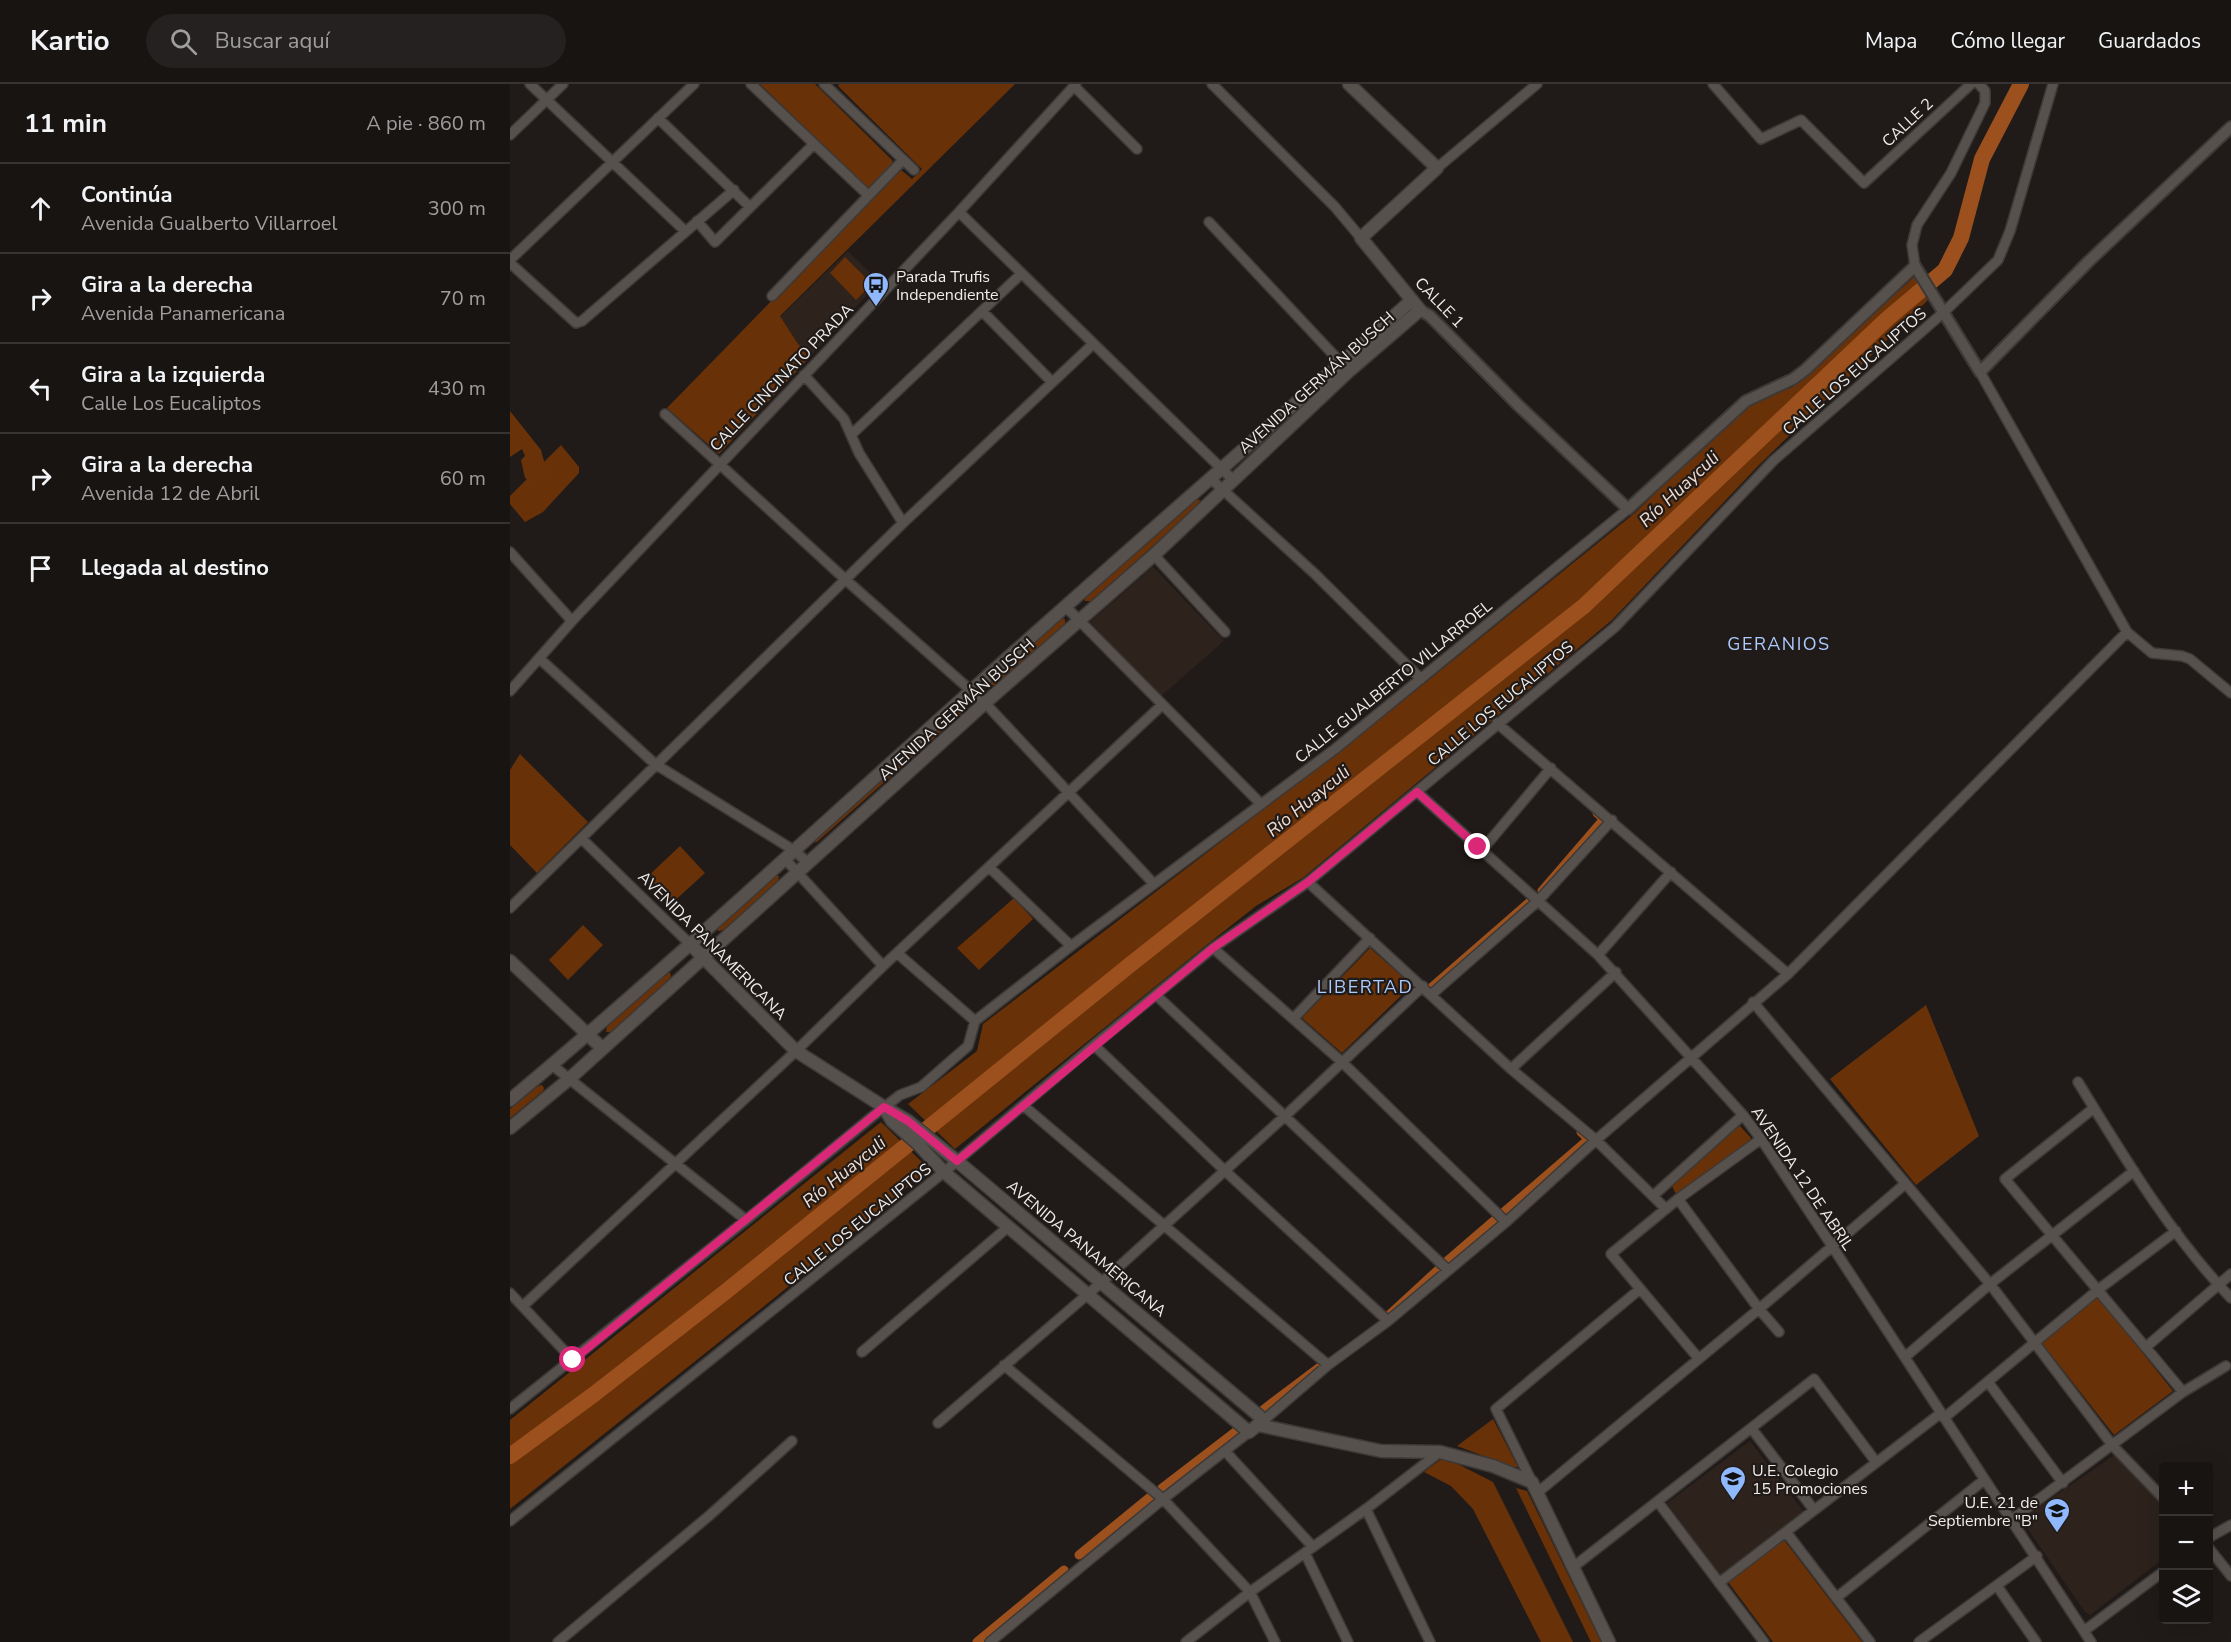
<!DOCTYPE html>
<html lang="es">
<meta charset="utf-8">
<style>
body{margin:0;font-family:"Nunito Sans",sans-serif;background:#252120;color:#f1f3f6}
.controls{position:absolute;right:18px;bottom:18px;display:grid;overflow:hidden;border-radius:6px;box-shadow:0 6px 24px #0002}
.controls button{width:54px;height:54px;display:grid;place-items:center;padding:0;border:0;border-bottom:2px solid #363332;background:#181412;color:#f1f3f6;font:30px sans-serif}
.stop{position:absolute;width:18px;height:18px;margin:-14px;border:4px solid #db2777;border-radius:50%;background:#fff}
.stop.end{background:#db2777;border-color:#fff;box-shadow:0 2px 6px #0008}
.list{margin:0;padding:0;list-style:none}
h2{display:flex;justify-content:space-between;align-items:center;height:78px;margin:0;padding:0 24px;font-size:26px}
h2 small{font-size:20px;font-weight:400;color:#9f9e9f}
.list li{display:grid;grid-template-columns:39px 1fr auto;gap:18px;align-items:center;box-sizing:border-box;height:90px;padding:0 24px;border-top:2px solid #363332}
.list b{display:block;font-size:22px;white-space:nowrap}
.list p{margin:0;font-size:20px;white-space:nowrap;color:#9f9e9f}
.list em{font-size:20px;font-style:normal;color:#9f9e9f}
.icon{flex:none;width:33px;height:33px;fill:none;stroke:currentColor;stroke-width:2;stroke-linecap:round;stroke-linejoin:round}
.map{position:relative;flex:none;width:1721px;height:1558px;overflow:hidden}
header{display:flex;align-items:center;gap:36px;box-sizing:border-box;height:84px;padding:0 30px;background:#181412;border-bottom:2px solid #363332}
header strong{font-size:28px}
nav{display:flex;gap:33px;margin-inline-start:auto;font-size:21px}
.search{width:420px;height:54px;background:#252120;display:flex;align-items:center;gap:15px;box-sizing:border-box;padding:0 21px;border-radius:33px;color:#9f9e9f;font-size:22px}
main{display:flex}
aside{flex:1;background:#181412}
.map>svg:first-child{display:block}
</style>
<header>
<strong>Kartio</strong>
<div class="search"><svg class="icon" aria-label="search" viewBox="0 0 24 24"><circle cx="10" cy="10" r="6"/><path d="M15 15l6 6"/></svg>Buscar aquí</div>
<nav><a>Mapa</a><a>Cómo llegar</a><a>Guardados</a></nav>
</header>
<main>
<aside>
<h2>11 min<small>A pie · 860 m</small></h2>
<ul class="list">
<li><svg class="icon" aria-label="ahead" viewBox="0 0 24 24"><path d="M12 20V5M6 11l6-6 6 6"/></svg><div><b>Continúa</b><p>Avenida Gualberto Villarroel</p></div><em>300 m</em></li>
<li><svg class="icon" aria-label="right" viewBox="0 0 24 24"><path d="M7 20v-9h11M14 6l5 5-5 5"/></svg><div><b>Gira a la derecha</b><p>Avenida Panamericana</p></div><em>70 m</em></li>
<li><svg class="icon" aria-label="left" viewBox="0 0 24 24"><path d="M17 20v-9H6M10 6l-5 5 5 5"/></svg><div><b>Gira a la izquierda</b><p>Calle Los Eucaliptos</p></div><em>430 m</em></li>
<li><svg class="icon" aria-label="right" viewBox="0 0 24 24"><path d="M7 20v-9h11M14 6l5 5-5 5"/></svg><div><b>Gira a la derecha</b><p>Avenida 12 de Abril</p></div><em>60 m</em></li>
<li><svg class="icon" aria-label="arrive" viewBox="0 0 24 24"><path d="M6 21V4h12l-3 4 3 4H6"/></svg><div><b>Llegada al destino</b></div></li>
</ul>
</aside>
<div class="map">
<svg width="1721" height="1558" viewBox="0 0 1721 1558">
<rect width="100%" height="100%" fill="#201b18"/>
<path fill="#2d221c" d="M338 167 369 198 299 274 286 257 270 233Z
M643 483 714 557 650 613 580 538Z
M1240 1357 1294 1428 1210 1491 1157 1419Z
M1606 1370 1653 1420V1475L1580 1531 1575 1528 1513 1438 1517 1431Z"/>
<path fill="#693108" d="M250 0H305L382 76 383 80 362 103 357 104Z
M329 0H505L270 232 286 257 299 274 209 370 157 324 390 85 402 95 412 85 328 2Z
M335 173 362 200 346 216 320 189Z
M1404 193 1418 216 1249 381 1102 536 794 793 746 822 699 859 445 1065 398 1020 467 967 473 940 852 650 1126 428 1241 315 1281 304Z
M51 361 69 383V389L33 428 15 438 0 420V412Z
M686 415 690 416 689 421 581 517H575L574 513Z
M552 534 555 535V541L487 601H481V597Z
M451 622 453 625 452 629 307 758 301 759Z
M10 670 78 738 27 789 0 761V686Z
M170 762 195 789 160 821 135 795Z
M265 791 269 792 268 797 214 846 208 847 207 842Z
M504 814 523 835 469 886 447 864Z
M73 841 93 861 58 896 39 876Z
M860 864 902 901 832 969 792 934Z
M159 888 161 891 160 894 102 948H96L97 942 155 889Z
M1416 921 1469 1052 1406 1101 1320 995Z
M32 1001 34 1004 33 1007 0 1034V1025L28 1002Z
M371 1038 419 1085 268 1211 0 1425V1336Z
M1227 1042H1230L1241 1054 1240 1058 1168 1111 1166 1110 1161 1100Z
M1587 1212 1663 1307 1604 1351 1531 1258Z
M983 1335 1008 1383H1003L947 1362Z
M934 1373 983 1398 1063 1558H1031L963 1425 941 1402 914 1388Z
M1006 1404 1017 1407 1091 1558H1081Z
M1274 1456 1352 1558H1263L1218 1498Z"/>
<path fill="#693208" d="M0 327 31 366 38 392 24 399 15 394 11 376 15 372 12 365 0 373Z"/>
<g fill="none" stroke-linecap="round" stroke-linejoin="round">
<path stroke="#9b501d" stroke-width="9" d="M1032 807 1094 735 1087 729
M921 904 1022 816
M994 1128 1079 1055 1071 1048
M936 1178 986 1135
M879 1231 929 1185
M754 1325 811 1282
M652 1404 725 1348
M569 1471 640 1413
M467 1558 554 1486"/>
<path stroke="#9b501d" stroke-width="16" d="M0 1372 83 1311 214 1209 621 880 1074 522 1377 235 1435 186 1451 154 1472 75 1511 0"/>
<defs>
<path id="minor" d="M20 0 175 147
M241 0 358 111
M314 0 404 86
M702 0 825 123 851 154
M1203 0 1251 55 1291 36 1354 99 1461 0
M564 2 627 65
M148 34 240 123
M0 51 53 0
M927 84 1027 0
M449 128 723 396
M187 137 205 158 304 60
M699 138 835 283
M0 176 184 0
M0 179 66 239 72 237 224 106
M1405 182 1402 161 1407 141 1441 89 1475 19V7L1469 0
M262 212 393 76
M472 227 542 298
M1470 288 1617 548 1642 569 1672 572 1680 575 1721 609
M294 291 334 335 349 369 393 439
M155 330 336 496 475 619 644 800
M341 351 511 190
M701 395 805 490 911 595
M0 468 62 537
M644 471 715 548
M555 522 751 720
M30 575 145 680 285 767 299 780
M0 607 62 537 449 128 566 0
M987 639 1278 890
M907 708 1088 871 1233 1031 1251 1055 1322 1162 1581 1558
M72 755 180 860
M972 766 1041 684
M275 775 373 882
M479 783 561 862
M798 798 1001 985 1086 1056 1156 1125
M0 824 393 439 582 261
M703 864 832 978 996 1138
M387 869 465 937
M1088 871 1161 788
M922 910 1028 817 1102 736
M646 911 938 1186
M1243 918 1480 1200 1603 1362 1654 1415
M783 935 860 854
M584 961 714 1086 878 1237
M42 981 236 1136
M1001 985 1106 888
M1568 998C1613 1071 1661 1152 1721 1214
M514 1022 818 1281
M1584 1024 1495 1095 1673 1308
M1144 1111 1233 1031
M1168 1115 1249 1225 1269 1248
M0 1209 63 1276
M13 1222 286 967 373 882 652 621
M1636 1263 1721 1190
M352 1268 498 1143
M1395 1273 1480 1200 1624 1087
M1189 1275 1101 1170 1168 1115 1251 1055
M494 1281 653 1415 740 1508 765 1558
M1478 1298 1553 1399
M0 1325 236 1136 363 1032 390 1011 411 1003 458 962 465 937 561 862 825 665 1118 425
M1434 1334 1589 1205 1666 1147
M754 1336 818 1281 878 1237 996 1138 1086 1056 1278 890 1617 548
M428 1339 592 1198 774 1033 913 902
M1242 1345 1304 1426
M715 1367 803 1463
M1022 1398 986 1325 1130 1205
M1027 1409 1249 1225 1395 1100
M1148 1418 1254 1558
M856 1425 920 1558
M1501 1436 1673 1308 1716 1282
M0 1437 434 1088 584 961 703 864 798 798 1105 543 1263 377 1434 228 1488 176 1500 147 1543 0
M1276 1448 1360 1558
M1698 1454 1721 1441
M1698 1463 1721 1492
M795 1469 838 1558
M1062 1484 1304 1295 1366 1378
M1209 1499 1431 1329
M1487 1502 1526 1558
M1326 1514 1474 1396
M1574 1547 1654 1487
M48 1558 200 1431 282 1357
M480 1558 653 1415 739 1348
M676 1558 740 1508 856 1425 930 1368
M1409 1558 1527 1472"/>
<path id="tertiary" d="M910 226 920 232 1009 322 1118 425 1236 317 1283 295 1295 286 1405 182 1470 288 1579 177 1721 43"/>
<path id="secondary" d="M180 860 286 967 374 1023
M0 877 92 964
M0 1016C158 884 309 743 462 606 608 474 756 347 902 216
M374 1023 398 1037 447 1077 754 1336 739 1348 434 1088 407 1059 382 1037Z
M0 1044 58 996 475 619 644 471 839 287 910 226 851 154 927 84 839 0
M748 1341 871 1367 930 1368 983 1382 1022 1398 1099 1558"/>
</defs>
<use href="#minor" stroke="#3c3937" stroke-width="12"/>
<use href="#tertiary" stroke="#3c3937" stroke-width="14"/>
<use href="#secondary" stroke="#3c3937" stroke-width="15"/>
<use href="#minor" stroke="#57514e" stroke-width="9"/>
<use href="#tertiary" stroke="#57514e" stroke-width="10"/>
<use href="#secondary" stroke="#57514e" stroke-width="12"/>
</g>
<g fill="none" stroke-linecap="round" stroke-linejoin="round">
<path stroke="#db2777" stroke-width="8" d="M63 1276 374 1023 398 1037 447 1077 703 864 798 798 907 708 968 763"/>
</g>
<defs>
<symbol id="bus-pin" viewBox="-11 -11 22 30"><path d="M0 17L-7.5 6A9.5 9.5 0 1 1 7.5 6Z" fill="#90b8fd" stroke="#201b18"/><path d="M-5-6H5V4H4V6H2V4H-2V6H-4V4H-5ZM-3.5-4V0h7V-4ZM-3.5 1.2v1.5H-2V1.2ZM2 1.2v1.5H3.5V1.2Z" fill="#111"/></symbol>
<symbol id="school-pin" viewBox="-11 -11 22 30"><path d="M0 17L-7.5 6A9.5 9.5 0 1 1 7.5 6Z" fill="#90b8fd" stroke="#201b18"/><path d="M0-5L7-2L0 1L-7-2ZM-4 1L0 2.5L4 1V4Q0 6-4 4Z" fill="#111"/></symbol>
</defs>
<g fill-rule="evenodd">
<use href="#bus-pin" x="351" y="186" width="30" height="40"/>
<use href="#school-pin" x="1208" y="1380" width="30" height="40"/>
<use href="#school-pin" x="1532" y="1412" width="30" height="40"/>
</g>
<g text-anchor="middle" stroke-width="4.5" stroke-linejoin="round" paint-order="stroke">
<g font-size="16" fill="#efecea" stroke="#201b18">
<text transform="translate(1397 38) rotate(-43)" y="6">CALLE 2</text>
<text transform="translate(930 218) rotate(46)" y="6">CALLE 1</text>
<text transform="translate(1344 287) rotate(-41)" y="6">CALLE LOS EUCALIPTOS</text>
<text transform="translate(271 293) rotate(-46)" y="6">CALLE CINCINATO PRADA</text>
<text transform="translate(806 298) rotate(-42)" y="6">AVENIDA GERMÁN BUSCH</text>
<text transform="translate(883 597) rotate(-39)" y="6">CALLE GUALBERTO VILLARROEL</text>
<text transform="translate(990 619) rotate(-40)" y="6">CALLE LOS EUCALIPTOS</text>
<text transform="translate(446 625) rotate(-42)" y="6">AVENIDA GERMÁN BUSCH</text>
<text transform="translate(203 861) rotate(45)" y="6">AVENIDA PANAMERICANA</text>
<text transform="translate(1293 1094) rotate(56)" y="6">AVENIDA 12 DE ABRIL</text>
<text transform="translate(347 1140) rotate(-39)" y="6">CALLE LOS EUCALIPTOS</text>
<text transform="translate(577 1164) rotate(40)" y="6">AVENIDA PANAMERICANA</text>
</g>
<g font-size="16" fill="#efecea" stroke="#201b18" text-anchor="start">
<text x="386" y="198">Parada Trufis<tspan x="386" dy="18">Independiente</tspan></text>
<text x="1242" y="1392">U.E. Colegio<tspan x="1242" dy="18">15 Promociones</tspan></text>
<text x="1528" y="1424" text-anchor="end">U.E. 21 de<tspan x="1528" dy="18">Septiembre "B"</tspan></text>
</g>
<g font-size="18" font-style="italic" fill="#f2dcd0" stroke="#201b18">
<text transform="translate(1169 405) rotate(-43)" y="6">Río Huayculi</text>
<text transform="translate(798 717) rotate(-39)" y="6">Río Huayculi</text>
<text transform="translate(334 1088) rotate(-39)" y="6">Río Huayculi</text>
</g>
<g font-size="18" letter-spacing="1.5" fill="#accbfe" stroke="#201b18">
<text x="1269" y="566">GERANIOS</text>
<text x="855" y="909">LIBERTAD</text>
</g>
</g>
</svg>
<div class="controls">
<button>+</button>
<button>−</button>
<button><svg class="icon" aria-label="layers" viewBox="0 0 24 24"><path d="M12 4l9 5-9 5-9-5zM3 14l9 5 9-5"/></svg></button>
</div>
<div class="stop" style="left:63px;top:1276px"></div>
<div class="stop end" style="left:968px;top:763px"></div>
</div>
</main>
